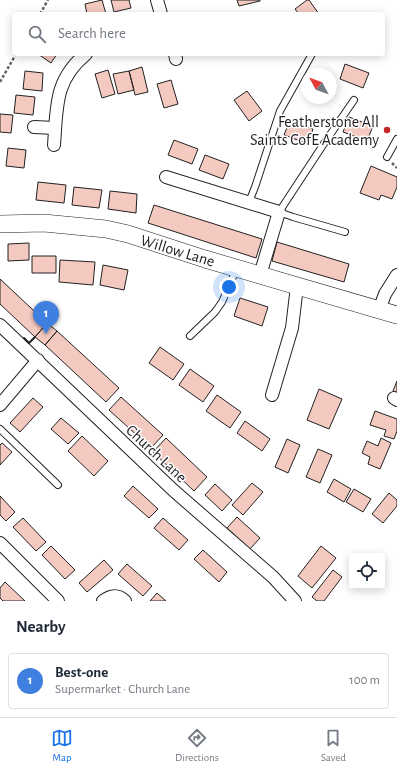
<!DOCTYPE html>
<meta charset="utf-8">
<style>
body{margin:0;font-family:"Alegreya Sans",sans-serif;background:#f2f2f3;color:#1f2937}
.controls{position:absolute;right:12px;bottom:12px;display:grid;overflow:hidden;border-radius:4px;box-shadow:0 2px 10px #0003}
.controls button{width:36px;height:36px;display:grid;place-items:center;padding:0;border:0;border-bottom:1px solid #e0e1e3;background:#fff;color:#1f2937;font:20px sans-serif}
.compass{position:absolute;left:301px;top:68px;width:36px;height:36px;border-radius:50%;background:#fff;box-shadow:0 2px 10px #0003;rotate:311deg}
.you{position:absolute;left:229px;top:287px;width:14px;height:14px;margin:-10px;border:3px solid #fff;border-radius:50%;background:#1a73e8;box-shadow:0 0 0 6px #1a73e833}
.badge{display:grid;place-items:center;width:26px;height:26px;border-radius:50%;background:#1a73e8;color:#fff;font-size:13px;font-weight:700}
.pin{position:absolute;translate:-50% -33px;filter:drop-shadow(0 1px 2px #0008)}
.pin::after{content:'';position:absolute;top:21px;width:14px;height:12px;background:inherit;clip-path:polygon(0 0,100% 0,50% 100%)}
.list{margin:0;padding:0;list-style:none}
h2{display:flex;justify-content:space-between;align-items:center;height:52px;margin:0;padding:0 16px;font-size:17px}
h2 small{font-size:13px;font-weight:400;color:#747a83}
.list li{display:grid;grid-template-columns:26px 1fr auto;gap:12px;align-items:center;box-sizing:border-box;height:56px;margin:0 8px 8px;padding:0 8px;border:1px solid #e0e1e3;border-radius:4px}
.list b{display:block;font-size:15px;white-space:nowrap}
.list p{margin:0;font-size:13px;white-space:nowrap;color:#747a83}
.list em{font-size:13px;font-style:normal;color:#747a83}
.icon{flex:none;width:22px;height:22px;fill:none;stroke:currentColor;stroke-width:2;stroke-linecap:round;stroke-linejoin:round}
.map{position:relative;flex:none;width:397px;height:601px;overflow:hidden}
.search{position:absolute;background:#fff;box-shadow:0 2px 10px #0003;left:12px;right:12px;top:12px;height:44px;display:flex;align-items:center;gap:10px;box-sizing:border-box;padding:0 14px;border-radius:4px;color:#747a83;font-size:15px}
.sheet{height:116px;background:#fff}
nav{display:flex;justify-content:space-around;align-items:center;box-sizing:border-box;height:56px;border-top:1px solid #e0e1e3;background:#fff;font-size:11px;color:#747a83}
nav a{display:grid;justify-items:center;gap:2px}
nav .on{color:#1a73e8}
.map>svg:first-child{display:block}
</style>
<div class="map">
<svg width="397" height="601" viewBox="0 0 397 601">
<rect width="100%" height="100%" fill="#fff"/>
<path fill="#f3c9c0" stroke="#222" d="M102 0 106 14H87L85 4Z
M111 0H129L131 8 114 12Z
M237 0H260V1L239 6Z
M307 0H309L319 14H299L295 9Z
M38 54H57L51 63Z
M345 64 369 73 363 88 340 79Z
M142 67 148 92 135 95 129 71Z
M108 70 115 94 102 98 95 74Z
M25 71 43 73 42 91 23 89Z
M129 71 134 90 118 94 113 74Z
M171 80 178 104 164 108 157 84Z
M247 91 262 111 249 121 234 100Z
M16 95 35 97 33 115 14 113Z
M0 114 13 115 11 133 0 132Z
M349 117 373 126 367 141 343 132Z
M290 120 313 129 308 144 284 135Z
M174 140 198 149 192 164 168 155Z
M8 148 26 150 24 168 6 166Z
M205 155 229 164 223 179 199 170Z
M371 166 397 177V187L392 199 381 195 379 200 360 193Z
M38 182 66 185 64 203 36 200Z
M74 187 102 190 99 208 72 205Z
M110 191 137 194 136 213 108 209Z
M154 205 262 239 256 258 148 223Z
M277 242 349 264 344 282 272 261Z
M29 243V260L8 261V244Z
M32 256H56V273H32Z
M60 260 95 262 93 285 59 282Z
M103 265 128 270 124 290 100 285Z
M0 279 47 323 35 337 0 304Z
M240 298 268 307 262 326 234 316Z
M47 323 57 331 45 345 35 337Z
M57 331 119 388 106 402 45 345Z
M160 347 184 364 173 380 149 363Z
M190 369 214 386 203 402 179 385Z
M397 381V393L393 391Z
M319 389 342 399 329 429 307 420Z
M217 395 241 412 230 428 206 411Z
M121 397 163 435 151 448 109 410Z
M33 398 43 407 20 432 10 423Z
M375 411 397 419V431L394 439 384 436 386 430 370 425Z
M61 418 79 433 68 444 51 429Z
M245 421 270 439 262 451 237 433Z
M82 436 108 461 94 476 68 451Z
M166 438 207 477 194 491 153 452Z
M381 438 391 443 380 469 368 464 370 457 362 453 367 441 378 446Z
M287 439 300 445 288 473 275 467Z
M2 443 12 452 0 465V445Z
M318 449 332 455 320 483 306 477Z
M334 479 351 489 344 502 327 492Z
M252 483 263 492 243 515 232 505Z
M215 484 232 500 222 511 205 495Z
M133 486 158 509 149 518 124 496Z
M354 489 371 499 363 512 346 502Z
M389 493 397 500V506L383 523 372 514Z
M0 496 15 512 6 521 0 515Z
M237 517 260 538 250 549 227 528Z
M23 518 46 542 36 551 13 527Z
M163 518 188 540 179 550 154 528Z
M51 546 75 570 65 579 42 555Z
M321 546 336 558 312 588 298 576Z
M203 550 227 572 219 582 194 559Z
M104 560 113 570 87 592 79 583Z
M127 564 152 586 143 596 118 574Z
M333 570 342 577 324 601H317L312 597Z
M5 582 25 601H3L0 598V588Z
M157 593 166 601H150Z"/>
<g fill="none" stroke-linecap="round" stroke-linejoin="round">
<defs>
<path id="lane" d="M387 157 397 139
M249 202 255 187 280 111 312 54
M345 232 293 217 279 212 325 142 354 100
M190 336 215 312 222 302 236 270
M0 429 58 485"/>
<path id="street" d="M157 0 161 14
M175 54 176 59
M34 127 55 128
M54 145C57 108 54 80 86 54
M166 177 279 212 260 275
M379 310 385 294 397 275
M0 325 173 490 273 577 295 601
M272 395 292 328 297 286
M394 398 397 400
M0 405 38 360
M0 543 58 601
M103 601C111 595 117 594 125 601"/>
<path id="secondary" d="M0 224 44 223 106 229 128 234 205 259 397 315"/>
</defs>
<use href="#lane" stroke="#222" stroke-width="8"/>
<use href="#street" stroke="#222" stroke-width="14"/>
<use href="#secondary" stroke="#222" stroke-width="18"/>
<path stroke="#646464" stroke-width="2.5" stroke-dasharray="3 2" stroke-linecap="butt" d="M40 14 48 0
M0 82 16 54
M392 163 397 168"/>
<use href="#lane" stroke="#fff" stroke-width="6"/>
<use href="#street" stroke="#fff" stroke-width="12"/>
<use href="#secondary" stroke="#fff" stroke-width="17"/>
<path stroke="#222" stroke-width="2" d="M24 338 29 343 35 337"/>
</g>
<circle fill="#c62828" stroke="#fff" stroke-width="1.5" cx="387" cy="130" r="4"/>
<g text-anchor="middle" stroke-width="3" stroke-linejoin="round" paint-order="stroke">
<g font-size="16" fill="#222" stroke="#fff" text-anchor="end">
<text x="379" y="127">Featherstone All<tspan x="379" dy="18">Saints CofE Academy</tspan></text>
</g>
<g font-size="16" fill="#222" stroke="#fff">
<text transform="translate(178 250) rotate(17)" y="6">Willow Lane</text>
<text transform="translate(157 453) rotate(43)" y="6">Church Lane</text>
</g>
</g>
</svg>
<div class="controls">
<button><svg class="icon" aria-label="locate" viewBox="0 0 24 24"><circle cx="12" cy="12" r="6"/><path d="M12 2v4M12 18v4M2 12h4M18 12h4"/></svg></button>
</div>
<svg class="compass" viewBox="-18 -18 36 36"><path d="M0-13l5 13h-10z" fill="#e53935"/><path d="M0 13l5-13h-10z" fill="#747a83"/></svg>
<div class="you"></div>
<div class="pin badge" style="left:46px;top:334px;background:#3f7fe0">1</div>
<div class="search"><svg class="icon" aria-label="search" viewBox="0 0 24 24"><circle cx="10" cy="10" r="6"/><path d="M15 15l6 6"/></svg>Search here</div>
</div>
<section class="sheet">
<h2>Nearby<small></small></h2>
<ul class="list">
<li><span class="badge" style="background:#3f7fe0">1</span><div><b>Best-one</b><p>Supermarket · Church Lane</p></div><em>100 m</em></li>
</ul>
</section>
<nav>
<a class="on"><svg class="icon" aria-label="map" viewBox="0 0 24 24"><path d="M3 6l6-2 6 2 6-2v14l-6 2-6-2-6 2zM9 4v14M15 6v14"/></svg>Map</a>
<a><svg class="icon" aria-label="directions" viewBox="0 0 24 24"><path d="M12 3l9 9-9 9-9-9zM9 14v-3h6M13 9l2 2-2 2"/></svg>Directions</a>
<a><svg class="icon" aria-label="saved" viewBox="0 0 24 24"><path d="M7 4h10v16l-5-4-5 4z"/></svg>Saved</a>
</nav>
